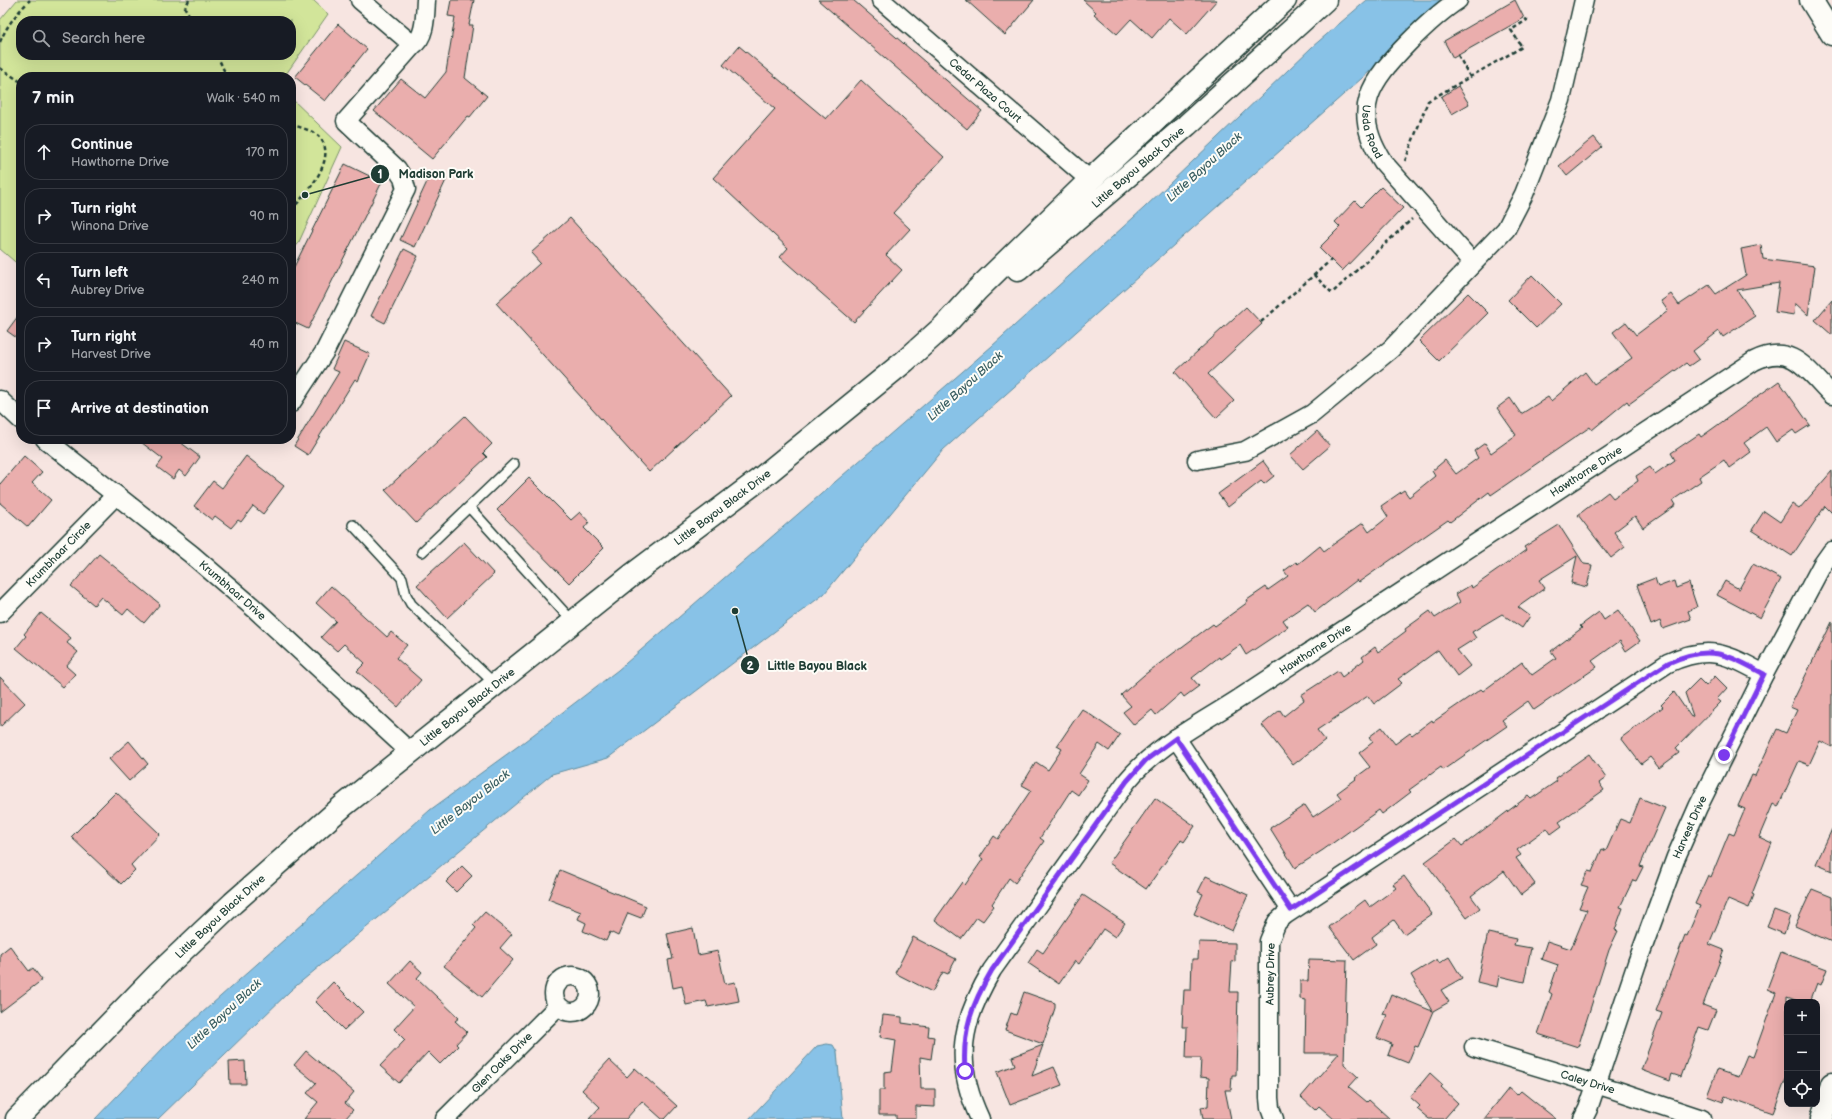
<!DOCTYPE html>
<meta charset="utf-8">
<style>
body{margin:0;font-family:"Balsamiq Sans",sans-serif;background:#20242c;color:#f1f3f6}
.controls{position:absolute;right:12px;bottom:12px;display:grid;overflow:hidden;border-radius:8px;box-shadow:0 4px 16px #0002}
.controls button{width:36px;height:36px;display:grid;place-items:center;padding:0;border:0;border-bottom:1px solid #363941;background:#171b24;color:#f1f3f6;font:20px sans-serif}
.stop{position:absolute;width:12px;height:12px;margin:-9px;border:3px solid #7c3aed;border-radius:50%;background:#fff}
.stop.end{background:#7c3aed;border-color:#fff;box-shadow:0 1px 4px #0008}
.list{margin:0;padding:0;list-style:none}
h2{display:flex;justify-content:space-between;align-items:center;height:52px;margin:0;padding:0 16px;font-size:17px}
h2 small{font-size:13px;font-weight:400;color:#9ea1a6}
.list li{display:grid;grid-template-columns:26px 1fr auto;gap:12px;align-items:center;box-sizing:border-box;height:56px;margin:0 8px 8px;padding:0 8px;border:1px solid #363941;border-radius:16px}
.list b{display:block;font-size:15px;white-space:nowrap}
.list p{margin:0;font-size:13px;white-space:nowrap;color:#9ea1a6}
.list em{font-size:13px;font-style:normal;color:#9ea1a6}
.icon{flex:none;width:22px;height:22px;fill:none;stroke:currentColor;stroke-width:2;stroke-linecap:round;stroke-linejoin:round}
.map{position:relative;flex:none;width:1832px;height:1119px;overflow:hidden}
.search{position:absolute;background:#171b24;box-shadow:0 4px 16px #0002;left:16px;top:16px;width:280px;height:44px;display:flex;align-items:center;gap:10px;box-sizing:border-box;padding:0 14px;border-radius:16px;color:#9ea1a6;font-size:15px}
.panel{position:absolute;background:#171b24;box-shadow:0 4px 16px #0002;left:16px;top:72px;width:280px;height:372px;border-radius:16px}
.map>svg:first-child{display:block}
</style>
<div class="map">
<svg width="1832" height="1119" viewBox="0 0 1832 1119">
<rect width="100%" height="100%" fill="#f7e5e1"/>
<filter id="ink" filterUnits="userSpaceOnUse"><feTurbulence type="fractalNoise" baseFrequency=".025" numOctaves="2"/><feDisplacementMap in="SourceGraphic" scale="8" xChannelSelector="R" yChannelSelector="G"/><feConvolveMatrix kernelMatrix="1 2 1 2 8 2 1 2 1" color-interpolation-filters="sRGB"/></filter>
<g filter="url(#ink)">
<path fill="#d2e59a" stroke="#789167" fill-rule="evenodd" d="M17 0H313L328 14 284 77H21V267L0 249V20ZM21 21H291V55H21Z
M291 98 342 147 298 244 291 252Z"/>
<path fill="#88c2e7" stroke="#5e8d9f" d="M1367 0H1450L943 450 824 594 608 758 552 774 291 990 158 1119H95L166 1045 430 810 521 744 618 670 992 346 1144 208 1312 47Z
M827 1044 833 1045 837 1052 843 1119H749L817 1046Z"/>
<path fill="#eaaead" stroke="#1f3d34" d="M451 0H474L469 25H473L465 78 487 96 470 117 468 116 432 159 374 111 401 79 425 98 446 72 455 17 448 16Z
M818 0H853L982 111 967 129Z
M966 0H1034L1005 35Z
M1083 0H1217L1187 34 1169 18 1152 38 1131 19 1117 34 1094 14 1096 12Z
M1515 0 1524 18 1453 58 1444 41Z
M338 24 367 49 325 101 295 77Z
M739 46 826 119 861 80 944 157 893 213 910 229 886 255 902 270 854 322 780 257 788 248 713 178 775 109 723 65Z
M1458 86 1469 104 1452 114 1441 97Z
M1594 137 1602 147 1567 176 1559 166Z
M345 164 382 182 308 329 291 321V273Z
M432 171 447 178 415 247 400 240Z
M1381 187 1403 208 1342 271 1319 248 1340 227 1335 222 1355 201 1361 207Z
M570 218 731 396 649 472 496 303 540 263 531 253Z
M1761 245 1763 259 1815 266 1808 315 1795 303 1794 315 1775 312 1779 283 1737 290 1755 316 1723 337 1719 331 1693 351 1699 359 1689 366 1686 363 1629 404 1627 401 1592 430 1590 427 1491 495 1489 492 1450 522 1448 520 1359 582 1357 580 1315 612 1308 603 1283 620 1288 627 1246 655 1240 645 1220 659 1219 657 1192 678 1199 686 1184 697 1181 693 1156 715 1152 710 1134 725 1123 712 1131 706 1121 695 1144 675 1194 638 1213 624 1215 626 1248 602 1247 600 1266 587 1268 590 1288 576 1284 571 1296 562 1298 564 1320 546 1324 551 1363 523 1369 532 1388 517 1381 506 1404 490 1409 497 1435 476 1432 471 1445 460 1456 474 1478 458 1474 451 1485 443 1491 453 1516 435 1497 408 1510 398 1521 414 1548 397 1551 401 1585 372 1594 384 1632 358 1613 332 1626 322 1636 335 1668 311 1661 301 1671 294 1679 305 1709 285 1716 294 1746 275 1741 249Z
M404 249 418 256 385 323 371 316Z
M1532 275 1561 304 1536 328 1508 300Z
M1468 293 1488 313 1439 361 1419 341Z
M1832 300V335L1815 320Z
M1246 307 1262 324 1208 374 1234 401 1216 418 1175 372Z
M21 312V341L7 331Z
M344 342 370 354 358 381 355 379 308 455 294 446 339 372 332 369Z
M1779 381 1810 425 1796 434 1793 430 1776 442 1766 427 1744 443 1751 452 1729 468 1724 460 1699 477 1701 481 1673 500 1676 505 1643 528 1635 516 1614 532 1625 547 1611 558 1578 515 1608 492 1613 498 1638 481 1636 476 1650 467 1655 474 1675 460 1671 453 1699 434 1701 437Z
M465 416 492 444 483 453 487 457 416 523 385 490Z
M1317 431 1330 446 1303 469 1290 455Z
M137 439H176L200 457 186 476 179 470 173 479 157 467 163 459Z
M24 456 42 472 32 483 51 500 28 527 0 503V484Z
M246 456 284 486 263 514 253 506 241 522 238 520 231 528 215 516 212 520 194 506 213 481 222 488Z
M1263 461 1274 476 1264 484 1261 481 1228 507 1218 494Z
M1832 471V513L1825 506 1792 556 1752 530 1764 511 1780 522 1792 504 1799 509Z
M529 478 571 520 580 512 589 522 584 528 604 548 569 583 497 510Z
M1559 525 1584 564 1592 565 1587 587 1571 583 1577 556 1539 580 1545 588 1518 607 1530 616 1522 628 1502 614 1472 632 1476 638 1457 650 1470 666 1457 676 1438 650 1398 679 1402 683 1374 704 1368 696 1317 730 1325 740 1293 765 1262 725 1280 710 1284 716 1304 700 1301 695 1338 671 1342 677 1364 660 1362 657 1375 647 1378 652 1406 631 1405 629 1430 611 1435 618 1460 602 1456 594 1471 585 1472 588 1526 550 1524 547Z
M464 542 494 574 447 618 417 585Z
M99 554 160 604 144 623 128 609 123 615 101 597 94 605 71 586Z
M1753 564 1781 579 1760 618 1717 595 1725 581 1739 589Z
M1655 578 1658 587 1674 581 1676 588 1689 583 1697 607 1688 611 1691 619 1663 629 1660 621 1651 625 1637 585Z
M331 586 387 637 391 632 407 645 396 658 421 680 398 707 357 671 365 663 344 644 337 651 321 637 336 621 316 603Z
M1618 610 1640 641 1626 651 1620 641 1592 661 1597 667 1534 710 1528 701 1502 720 1507 726 1443 770 1441 767 1409 790 1411 792 1382 814 1379 810 1323 850 1295 868 1270 828 1305 805 1313 817 1341 798 1337 793 1356 779 1355 778 1370 767 1359 753 1373 742 1369 737 1382 727 1395 744 1410 733 1412 735 1432 720 1433 722 1481 689 1483 691 1522 662 1532 675 1556 658 1551 651 1582 628 1580 626 1599 612 1604 620Z
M41 613 71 638 67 643 78 652 66 666 75 674 63 687 16 648 26 636 24 634Z
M1832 622V747L1820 741 1809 765 1799 761 1778 807 1773 804 1759 837 1772 843 1752 894 1754 895 1749 908 1728 899 1709 944 1724 950 1703 1005 1716 1010 1708 1030 1699 1027 1681 1077 1672 1074 1670 1081 1641 1070 1662 1013 1656 1011 1685 935 1687 936 1700 906 1695 904 1708 875 1711 877 1729 833 1734 835 1745 809 1738 806 1752 775 1755 776 1777 729 1786 733 1797 710 1790 707Z
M1715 676 1727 688 1717 699 1721 702 1676 748 1679 753 1659 768 1650 757 1641 764 1621 738 1663 707 1661 705 1674 692 1691 717 1693 716 1685 693 1699 679 1706 686Z
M0 677 25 703 0 727Z
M1082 709 1120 735 1109 751 1099 744 1079 774 1088 780 1078 795 1071 790 1040 838 1044 841 1015 883 1009 878 992 904 994 906 983 921 977 917 961 939 935 920 962 882 965 885 983 859 980 857 994 836 998 839 1031 790 1022 785 1036 762 1048 770 1062 749 1057 746Z
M129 741 148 764 129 781 109 759Z
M1589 754 1606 778 1599 783 1604 790 1559 822 1562 826 1551 834 1547 828 1517 850 1521 855 1516 858 1535 884 1521 895 1504 871 1471 896 1480 908 1467 918 1425 862 1456 839 1462 846 1528 796 1531 799 1557 781 1555 778Z
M116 792 160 834 131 865 135 870 121 884 71 837Z
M1155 798 1195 826 1184 842 1181 840 1146 889 1109 863Z
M1640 798 1665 808 1640 866 1643 867 1636 881 1633 880 1620 907 1623 908 1615 930 1618 931 1609 950 1578 1047 1538 1034 1552 994 1549 992 1558 965 1541 959 1547 941 1571 949 1587 910 1579 908 1588 887 1581 885 1588 871 1592 872 1602 849 1606 851 1620 819 1630 823Z
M1832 829V871L1816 864Z
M462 866 472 876 456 892 446 882Z
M560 870 646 906 641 918 628 913 618 936 610 932 606 941 583 931 586 923 578 919 581 912 548 899Z
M1206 876 1248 895 1232 931 1194 914 1203 894 1198 892Z
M1404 876 1432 914 1404 934 1394 920 1372 937 1376 944 1354 960 1329 927 1365 900 1370 907 1396 888 1393 884Z
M1812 889 1832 897V942L1795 926Z
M1083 895 1125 923 1115 937 1103 929 1079 964 1075 961 1059 984 1028 963 1037 949 1043 953Z
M1774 910 1790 916 1784 934 1767 927Z
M485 912 512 934 500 948 513 960 482 997 444 966 476 928 473 925Z
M693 928 698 955 718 951 725 984 735 982 739 1001 708 1007 706 1001 686 1005 682 986 673 988 668 960 673 959 667 934Z
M1488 933 1516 939 1514 945 1531 948 1524 982 1499 976 1497 987 1477 982Z
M913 937 956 959 948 974 943 972 932 992 895 973Z
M1199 942 1235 943V962L1232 961 1230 992H1238L1236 1075H1232L1231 1090H1225L1231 1119H1203L1201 1107 1208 1106 1209 1078 1200 1077 1201 1058H1186L1187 1027H1182L1184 990H1191L1192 959H1198Z
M10 946 29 971 33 968 42 980 0 1012V954Z
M1781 952 1827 969 1821 985 1817 983 1810 1002H1801L1787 997V1076L1773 1113 1725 1096 1723 1102 1707 1096 1717 1070 1738 1077 1747 1055 1753 1057 1776 993 1767 989Z
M1449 957 1462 978 1441 990 1449 1002 1433 1011 1418 1047 1415 1046 1408 1063 1388 1055 1392 1044 1377 1038 1387 1015 1383 1014 1391 994 1432 1011 1411 975 1437 959 1439 963Z
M1309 959 1347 960 1344 1064 1358 1077 1349 1087 1367 1102 1369 1100 1390 1119H1334L1319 1106 1315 1110 1301 1097 1339 1053H1305L1306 1000 1300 999V981H1308Z
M410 961 422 972 417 978 459 1018 455 1021 467 1032 456 1044 458 1046 440 1064 428 1052 399 1083 380 1066 405 1040 394 1029 414 1007 389 984Z
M333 982 363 1012 344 1030 315 1001Z
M1024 992 1055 1003V1008L1043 1044 1005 1030 1011 1013 1016 1015Z
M883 1015 902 1017V1023L929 1027 928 1036 934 1037 931 1059 920 1057 921 1089H935V1107L916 1106V1119H896V1115H879V1090H884V1072L892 1071 896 1040 880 1037Z
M1043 1045 1032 1076 1054 1067 1062 1085 1010 1105 997 1072 1015 1065 1012 1057Z
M306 1051 354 1092 345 1103 353 1110 345 1119H304L318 1102 307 1093 316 1083 294 1065Z
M609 1060 627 1077 635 1068 677 1106 665 1119H662L642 1101 626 1119H589L600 1107 582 1090Z
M245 1061 246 1084H230L229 1062Z
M1430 1073 1443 1085 1441 1087 1458 1103 1444 1119H1429L1417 1109 1420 1106 1410 1097Z
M1509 1088 1517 1095 1521 1091 1556 1119H1484Z"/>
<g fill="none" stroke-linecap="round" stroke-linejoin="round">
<defs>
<path id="lane" d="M514 464 469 507 573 622
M353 525 402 578 406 595 411 604 495 684
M422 552 469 507"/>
<g id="street">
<path d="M360 0 413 45"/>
<path id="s1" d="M881 0 1090 180"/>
<path id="s2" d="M1458 0C1441 11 1424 27 1409 42 1371 81 1349 109 1383 162L1473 263"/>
<path d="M0 400 21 420"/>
<path d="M291 403 325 351 406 189 403 178 397 169 346 121 413 45C426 37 425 14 426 0"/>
<path id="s3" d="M45 439 191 554 255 609 410 752"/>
<path d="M1197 460 1245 451 1312 414 1391 349 1506 229 1524 194 1561 100 1584 0"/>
<path id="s4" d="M0 613 116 495"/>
<path d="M1176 738 1291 910"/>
<circle cx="572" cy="994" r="18"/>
<path id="s5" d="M1474 1047 1615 1090 1702 1119"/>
<path id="s6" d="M445 1119 558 1006"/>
<path id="s7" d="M980 1119C953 1062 961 1022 992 970L1127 781C1156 746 1198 725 1237 700L1754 361C1792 342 1807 370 1832 395"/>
<path d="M1274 1119 1270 1108 1269 1098V941L1277 922 1285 915 1668 663C1709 644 1727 654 1764 674"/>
<path id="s8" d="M1583 1119 1588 1109 1637 963 1676 857 1698 807 1764 674 1822 565 1832 551"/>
</g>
<g id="secondary">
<path d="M1811 0 1832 34"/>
<path id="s9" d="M1018 270 1187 125 1325 0"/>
<path id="s10" d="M17 1119 159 973 233 903 343 806 632 575 760 479 905 361 944 326 977 290 1090 180 1285 0"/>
<path d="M1822 1119 1832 1084"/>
</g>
</defs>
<use href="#lane" stroke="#1f3d34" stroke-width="12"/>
<use href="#street" stroke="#1f3d34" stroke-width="21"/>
<use href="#secondary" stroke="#1f3d34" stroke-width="25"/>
<path stroke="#1f3d34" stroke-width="2.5" stroke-dasharray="4 3" stroke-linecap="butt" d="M189 0 185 8 193 21
M0 42C7 25 17 13 30 0
M217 55 227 77
M1458 55 1470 77
M0 68 21 82
M291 124C300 128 315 130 321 139 337 161 305 195 291 210
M1405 161 1428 101 1522 47 1511 30 1527 20 1524 18
M1314 275 1332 293 1412 219
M1261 322 1331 260"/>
<use href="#lane" stroke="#fdfcf7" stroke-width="9"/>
<use href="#street" stroke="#fdfcf7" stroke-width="18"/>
<use href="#secondary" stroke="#fdfcf7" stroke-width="22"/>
</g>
</g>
<g fill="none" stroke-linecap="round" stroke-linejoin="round" filter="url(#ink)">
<path stroke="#7c3aed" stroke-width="5" d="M965 1071C962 1030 972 1004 992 970L1127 781 1146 760 1176 738 1291 910 1668 663C1709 644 1727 654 1764 674L1724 755"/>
</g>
<g text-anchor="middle" stroke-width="4" stroke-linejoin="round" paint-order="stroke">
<g font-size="11" fill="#1f3d34" stroke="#fdfcf7">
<text dy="4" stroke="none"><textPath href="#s1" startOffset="138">Cedar Plaza Court</textPath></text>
<text dy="4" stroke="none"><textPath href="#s2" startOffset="169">Usda Road</textPath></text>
<text dy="4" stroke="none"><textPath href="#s9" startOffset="158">Little Bayou Black Drive</textPath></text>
<text dy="4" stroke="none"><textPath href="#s7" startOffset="944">Hawthorne Drive</textPath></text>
<text dy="4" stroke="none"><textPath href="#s10" startOffset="935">Little Bayou Black Drive</textPath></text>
<text dy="4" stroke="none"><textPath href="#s4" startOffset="83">Krumbhaar Circle</textPath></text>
<text dy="4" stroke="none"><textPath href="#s3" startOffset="241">Krumbhaar Drive</textPath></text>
<text dy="4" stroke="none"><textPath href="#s7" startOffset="620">Hawthorne Drive</textPath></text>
<text dy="4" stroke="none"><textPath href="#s10" startOffset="611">Little Bayou Black Drive</textPath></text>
<text dy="4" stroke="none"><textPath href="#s8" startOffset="311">Harvest Drive</textPath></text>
<text dy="4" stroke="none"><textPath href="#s10" startOffset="287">Little Bayou Black Drive</textPath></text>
<text transform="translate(1270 974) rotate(-89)" y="4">Aubrey Drive</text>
<text dy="4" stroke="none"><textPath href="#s6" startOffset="80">Glen Oaks Drive</textPath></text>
<text dy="4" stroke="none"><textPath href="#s5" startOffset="119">Caley Drive</textPath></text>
</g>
<g font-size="12" font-style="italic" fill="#395e61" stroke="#fdfcf7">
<text transform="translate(1204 167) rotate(-42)" y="4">Little Bayou Black</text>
<text transform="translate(965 386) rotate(-42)" y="4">Little Bayou Black</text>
<text transform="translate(470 802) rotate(-38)" y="4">Little Bayou Black</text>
<text transform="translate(224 1014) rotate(-43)" y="4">Little Bayou Black</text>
</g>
</g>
<path fill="none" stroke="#1f3d34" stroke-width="1.5" d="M305 195L380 174M735 611L750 665"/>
<g fill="#1f3d34" stroke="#fdfcf7" stroke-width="1.5">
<circle cx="305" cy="195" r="4"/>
<circle cx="735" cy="611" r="4"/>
<circle cx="380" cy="174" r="10"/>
<circle cx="750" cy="665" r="10"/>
</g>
<g font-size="12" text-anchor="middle" font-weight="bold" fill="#fff">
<text x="380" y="178">1</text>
<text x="750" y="670">2</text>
</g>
<g font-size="12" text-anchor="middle" font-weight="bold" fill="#1f3d34" stroke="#fdfcf7" stroke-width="4" stroke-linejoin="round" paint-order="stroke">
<text x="436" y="178">Madison Park</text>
<text x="817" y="670">Little Bayou Black</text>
</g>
</svg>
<div class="controls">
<button>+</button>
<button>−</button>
<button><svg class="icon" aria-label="locate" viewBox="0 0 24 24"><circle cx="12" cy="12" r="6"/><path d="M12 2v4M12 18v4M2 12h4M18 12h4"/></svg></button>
</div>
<div class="stop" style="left:965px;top:1071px"></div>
<div class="stop end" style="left:1724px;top:755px"></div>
<div class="search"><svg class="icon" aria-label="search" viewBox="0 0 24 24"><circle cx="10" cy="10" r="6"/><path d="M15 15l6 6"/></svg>Search here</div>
<section class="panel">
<h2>7 min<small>Walk · 540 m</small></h2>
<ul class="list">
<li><svg class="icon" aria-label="ahead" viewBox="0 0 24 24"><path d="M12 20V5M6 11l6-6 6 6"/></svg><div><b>Continue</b><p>Hawthorne Drive</p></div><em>170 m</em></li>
<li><svg class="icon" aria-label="right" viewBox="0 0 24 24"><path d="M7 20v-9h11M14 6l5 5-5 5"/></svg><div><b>Turn right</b><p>Winona Drive</p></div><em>90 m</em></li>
<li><svg class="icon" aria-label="left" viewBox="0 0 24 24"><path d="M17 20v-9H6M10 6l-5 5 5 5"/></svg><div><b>Turn left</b><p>Aubrey Drive</p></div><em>240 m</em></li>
<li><svg class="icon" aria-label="right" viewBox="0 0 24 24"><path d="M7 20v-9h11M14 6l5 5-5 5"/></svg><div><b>Turn right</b><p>Harvest Drive</p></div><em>40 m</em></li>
<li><svg class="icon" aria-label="arrive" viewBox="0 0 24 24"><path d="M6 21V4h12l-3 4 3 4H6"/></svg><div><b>Arrive at destination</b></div></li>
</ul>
</section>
</div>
